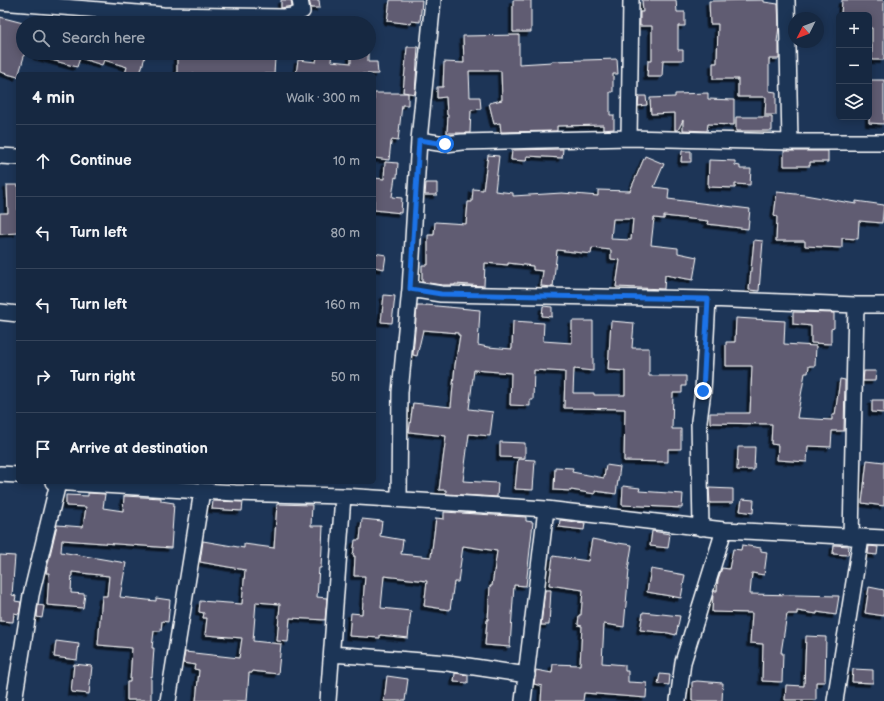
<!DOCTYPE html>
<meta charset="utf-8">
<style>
body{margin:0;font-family:"Balsamiq Sans",sans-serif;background:#1f3048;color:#f1f3f6}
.controls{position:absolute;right:12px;top:12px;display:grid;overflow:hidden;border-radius:6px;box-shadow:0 2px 10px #0003}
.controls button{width:36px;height:36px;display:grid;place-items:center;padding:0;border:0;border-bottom:1px solid #35445a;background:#162841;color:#f1f3f6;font:20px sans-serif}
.compass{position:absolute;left:788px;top:12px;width:36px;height:36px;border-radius:50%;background:#162841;box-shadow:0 2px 10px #0003;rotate:228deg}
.stop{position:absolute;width:12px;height:12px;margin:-9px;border:3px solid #1a73e8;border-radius:50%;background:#fff}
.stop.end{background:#1a73e8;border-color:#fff;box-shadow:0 1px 4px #0008}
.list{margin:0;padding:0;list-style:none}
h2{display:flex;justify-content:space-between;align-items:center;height:52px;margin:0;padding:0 16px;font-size:17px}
h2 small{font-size:13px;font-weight:400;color:#9ea6b1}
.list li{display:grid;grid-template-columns:26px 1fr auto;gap:12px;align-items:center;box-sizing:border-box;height:72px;padding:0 16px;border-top:1px solid #35445a}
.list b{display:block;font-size:15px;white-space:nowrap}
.list em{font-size:13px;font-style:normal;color:#9ea6b1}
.icon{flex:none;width:22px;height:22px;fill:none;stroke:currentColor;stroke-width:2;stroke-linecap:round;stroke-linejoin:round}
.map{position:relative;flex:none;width:884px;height:701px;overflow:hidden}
.search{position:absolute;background:#162841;box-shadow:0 2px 10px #0003;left:16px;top:16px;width:360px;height:44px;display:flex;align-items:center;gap:10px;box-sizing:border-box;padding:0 14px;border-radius:22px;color:#9ea6b1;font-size:15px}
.panel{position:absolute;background:#162841;box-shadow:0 2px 10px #0003;left:16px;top:72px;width:360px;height:412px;border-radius:6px}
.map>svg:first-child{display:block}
</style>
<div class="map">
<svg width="884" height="701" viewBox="0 0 884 701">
<defs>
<filter id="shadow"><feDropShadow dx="-3.5" dy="3.5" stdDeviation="0" flood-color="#0009"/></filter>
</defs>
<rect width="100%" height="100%" fill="#1d3557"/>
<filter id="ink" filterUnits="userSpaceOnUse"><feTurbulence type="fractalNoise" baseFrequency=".025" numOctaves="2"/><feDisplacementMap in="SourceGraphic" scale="8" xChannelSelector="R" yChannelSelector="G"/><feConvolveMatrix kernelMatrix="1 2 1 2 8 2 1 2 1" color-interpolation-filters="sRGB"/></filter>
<g filter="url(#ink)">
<path fill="#615c72" stroke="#fff" fill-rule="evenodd" filter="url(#shadow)" d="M281 0H291L292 6 281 8Z
M309 0H319L320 8H311Z
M390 0H422L420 22 411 21V24L387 21Z
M513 0H531V32H513Z
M642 0H676L677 12H685V26H678V50H683V60H663L662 77H647L648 61H652V26H640V12H643Z
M764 0V2L778 4 779 26 777 42H779V59H769V91L776 92V115H765L766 97H738V79H713V63H717L718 24H710L709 1Z
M842 0H884V60H872V28H869V15H841Z
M0 17 23 23V53H25L18 77 0 72Z
M519 35V64L552 62V61L617 59 618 74H613V92H610V115H614V129L603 130V125L557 126V131L501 132 500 123 494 124 489 103 502 100 501 71H469L470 97H480L481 109 471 110 470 133H447L448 115H447L446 97 437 98V87H443L444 62 464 63 463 36Z
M407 47H418L415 94 403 92Z
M37 53H146L140 74H125L127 67 104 60 102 65 80 58 77 67 37 56Z
M177 53H206V55L275 58 274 74H177Z
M318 53H332L331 61 351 63V53H368V62H377L378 74H296L298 60 316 62Z
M869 80H884V124L869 123Z
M374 93H408V105H402L398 141 392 140 391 142 389 160 374 158Z
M708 93V99L734 100V125L708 124 707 131 683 130V120L678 130H675V113L651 114 650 98 675 97V94Z
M639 96H646L647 105 638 106Z
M736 117H772V131H736Z
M563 149 562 158 527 156 526 161 511 160 512 150Z
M682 151H691V162H681Z
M784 151H828V162H810V166H784Z
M488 155 499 156 495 191 513 193V196L562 193 598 196V190L630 191 645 156 664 164 654 187 669 189 668 199 750 209 748 229 707 224 708 221 664 216V219L654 218 651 245 678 248V253L697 257 693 280 665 275 664 289 616 287 620 260 611 259V250L592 248 591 254 557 250 553 287 541 286 543 271 533 270V266L508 263V265L485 263 484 286 455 284V285H442L422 282V265H428V235H434L435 222 466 224 468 202H472L473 189 483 190ZM613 219H633L631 240 611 239Z
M709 160 735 161V165L740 166V169H751L750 185 735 184V188L708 187Z
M385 162 398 163 397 178 395 177 392 197 402 198 401 213 374 210V178L384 179Z
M426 183H437V195H425Z
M7 185H18V233L0 234V213H8Z
M777 192 805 195 856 204V201L884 205 882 223 859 221 858 239 842 238V248L805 246V241H776L777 217 774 216Z
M754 240 763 241 759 291 749 290Z
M374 253 386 255 384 269 374 267Z
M384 295 395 296 392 323 381 322Z
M426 305 480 310 478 345 488 347 512 349 513 321 544 323 543 341 572 343V321H593V371L574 369 573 393H594V395H625V371L608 370 611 321 634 323 632 348H649V376H686V386H682V393H673L672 429H681V449H668V462L624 461 625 409 564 408 565 372 534 370 533 400H530V406L510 405 511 373 474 370 469 409 493 412 490 436 469 434 463 481 498 483 497 497 446 494V490H439L446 436 409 432 413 403 451 407 455 365 460 335H458V333L423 330 417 356 413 355 417 306H426Z
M543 306 552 307V317L542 316Z
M793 312 834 313V328L831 329V344L811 343V326L793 324Z
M736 318 785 321 784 344 816 346 815 366H809L808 373H805L797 418 832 420V415H835L840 379 845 380 844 431H832L831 447 808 446 807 462 777 460 778 445 771 444 772 424 710 423V413H750L752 366H726V342H735Z
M864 371H876L875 381H863Z
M872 400H884V413L872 412Z
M500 442 525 443V458L500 457Z
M738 447H755L754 470H737Z
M518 459 535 460 533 490 515 489Z
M867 460 884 462V506L862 503Z
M606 465 620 467 616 494 595 491V494L571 490V491L554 490 555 467 573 468 572 472 604 478Z
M623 486 640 488 639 491 683 494 682 508 622 505Z
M709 488 733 489V503H710Z
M88 493 105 494 103 508 123 511 124 496 161 498V501L174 503 171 548 62 540 61 552 126 563 120 597 156 601V598L170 600 168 622 162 621 161 631H154L152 648H154L152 677 151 676V700H127V682H130L132 648 98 645 102 596H107L109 576 72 572 71 593 85 594 83 608 47 605 49 573H46L47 568 57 525 83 527 86 507 66 506V495L88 496Z
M742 499 754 500 753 513 740 511Z
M213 501 243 502 242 511 212 509Z
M277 504 312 505 311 526H323L321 568H319L317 597 327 598 325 620 290 618 288 642 277 641 280 604 256 602 253 641 281 644 278 674 252 671V673H249L247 701H196L199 670 194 669 195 665 183 663 185 652 239 658 242 638 205 635 207 618H203L204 613 199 612 200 601 242 604 245 570 200 562 203 541 244 548V544L274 548Z
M444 512 526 517V521L533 522 526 586 514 585 510 647 485 645 487 620H488L490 586H492L497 551 463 546 458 582H454L450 610 424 606 427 581 384 576 381 608 411 611 408 638 380 635V638L349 636 351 613 362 614 365 576H354L355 556H353L355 540H360L362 519 382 521 380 536 403 540 401 554 431 557 436 518 444 519Z
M560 520 585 523 584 530 559 527Z
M652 531 670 534 668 548 650 546Z
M592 539 618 544V543L632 545 628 570H629L624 627 604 624 602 663 625 665V671H628V682L647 683 646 698 584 693 583 701H541L542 686 534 684 536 670 552 673 553 664 580 665 582 626 578 625 579 615H581L583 590 549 585 553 556 588 561Z
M742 545 761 548V551L767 552 764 575 752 573 750 594 839 596 836 615 817 612V614L797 611V614H787L781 653H783L782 682 762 681 763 644 750 643 752 613 712 612 713 594 714 591H717L718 579 722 568 729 569 733 549 741 550Z
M834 545 849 546 848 555 833 554Z
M869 546 878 547 877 555 868 554Z
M0 555 15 556 12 595 16 596 15 601 21 602 19 614 14 613 13 622 0 621Z
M651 569 685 575 681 598 647 592Z
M869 587 884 590V616L865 613Z
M545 590H551L549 625H541Z
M38 605 44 606 42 618 37 617Z
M643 612 680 616 676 635 668 633 640 630Z
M806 636 826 637 825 682H816V700H785L786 685 804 686Z
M56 641 79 644 77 660 54 657Z
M74 664 92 666 89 694 71 692Z
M853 669 873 670V683L852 682Z
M455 673 468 675V683L454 682Z
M660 674 670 675 669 685 658 684Z
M387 676 408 679 405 701H384Z
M697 681 723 683 722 701H692V682Z"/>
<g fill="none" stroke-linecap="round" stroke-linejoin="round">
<defs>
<path id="minor" d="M787 0 790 142
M0 2 163 15 284 17 292 16 302 11 300 0
M629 138 631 0
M419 140 445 144 462 142 629 138 790 142H884
M0 156 18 157
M410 289 441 294 708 299 856 305H884
M0 312 18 314
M0 474 18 475
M53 482 235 493 343 496 546 509 724 530 884 538
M399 499 400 392 410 289 419 140 433 0
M701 528 699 421 703 391 708 299
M851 537 856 305
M332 654 448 663 527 675
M14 701 31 595 58 483
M168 701 202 491
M328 701 343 496
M523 701 546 509
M678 701 683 662 724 530
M835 701 861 538"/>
</defs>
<use href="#minor" stroke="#fff" stroke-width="18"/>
<use href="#minor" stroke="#1d3557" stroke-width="15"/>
</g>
</g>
<g fill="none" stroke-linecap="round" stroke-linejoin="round" filter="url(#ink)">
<path stroke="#1a73e8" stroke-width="5" d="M445 144 419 140 410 289 441 294 708 299 703 391"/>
</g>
</svg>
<div class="controls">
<button>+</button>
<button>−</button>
<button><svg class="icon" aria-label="layers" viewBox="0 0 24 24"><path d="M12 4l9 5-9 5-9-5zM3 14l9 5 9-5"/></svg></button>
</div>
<svg class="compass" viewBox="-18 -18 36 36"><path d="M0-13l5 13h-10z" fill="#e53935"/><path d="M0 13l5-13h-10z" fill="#9ea6b1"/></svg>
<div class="stop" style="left:445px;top:144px"></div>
<div class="stop end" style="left:703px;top:391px"></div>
<div class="search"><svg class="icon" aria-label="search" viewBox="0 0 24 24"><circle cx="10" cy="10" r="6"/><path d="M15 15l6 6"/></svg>Search here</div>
<section class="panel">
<h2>4 min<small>Walk · 300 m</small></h2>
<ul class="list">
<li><svg class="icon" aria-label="ahead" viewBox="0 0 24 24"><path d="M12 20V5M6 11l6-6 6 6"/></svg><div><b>Continue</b></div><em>10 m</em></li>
<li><svg class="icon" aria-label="left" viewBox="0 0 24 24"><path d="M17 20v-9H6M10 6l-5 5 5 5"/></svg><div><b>Turn left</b></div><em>80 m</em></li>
<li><svg class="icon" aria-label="left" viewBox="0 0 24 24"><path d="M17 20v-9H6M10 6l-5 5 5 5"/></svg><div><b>Turn left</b></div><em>160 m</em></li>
<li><svg class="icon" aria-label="right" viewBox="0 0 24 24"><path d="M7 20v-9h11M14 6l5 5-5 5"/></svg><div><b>Turn right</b></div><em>50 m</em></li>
<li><svg class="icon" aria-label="arrive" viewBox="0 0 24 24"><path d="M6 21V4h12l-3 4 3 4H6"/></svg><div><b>Arrive at destination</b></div></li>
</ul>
</section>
</div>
